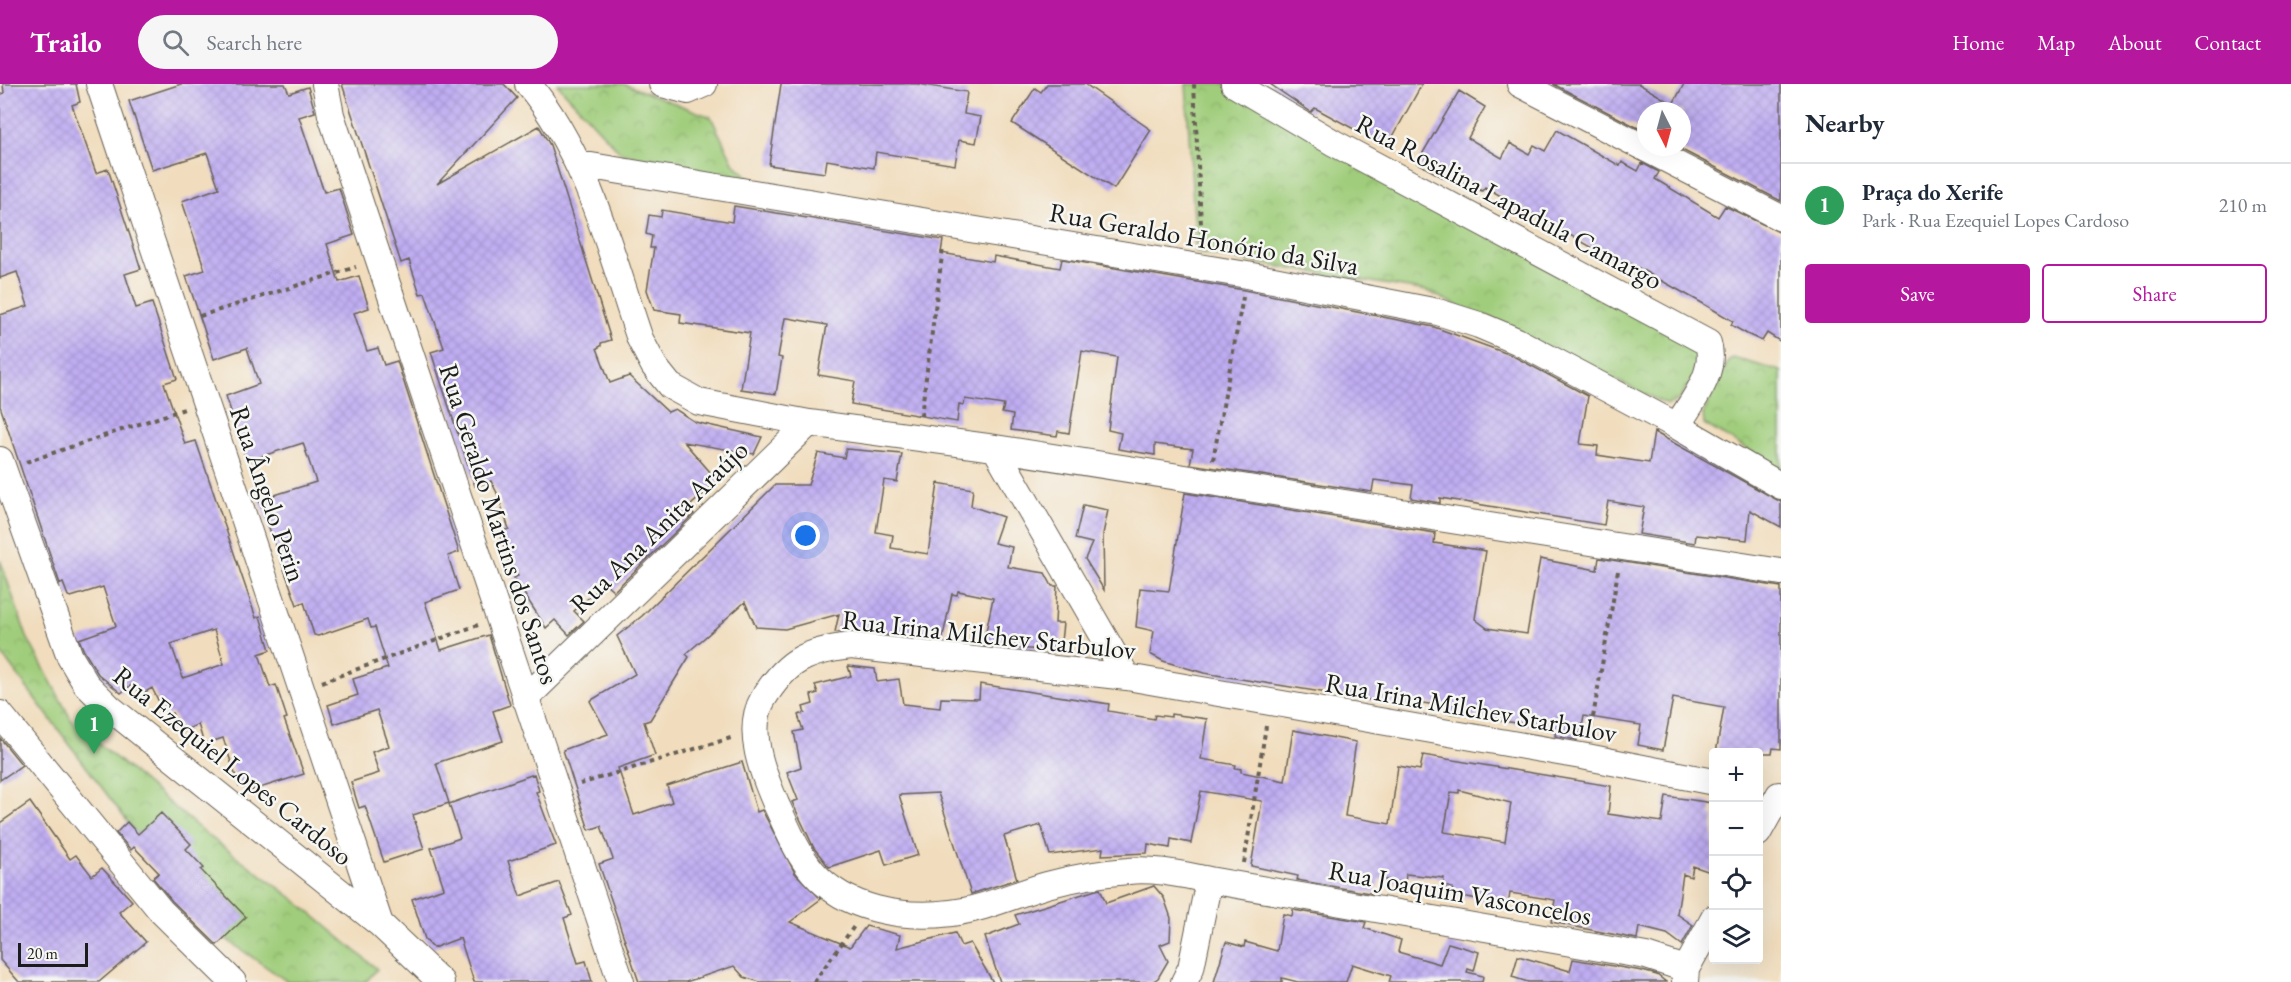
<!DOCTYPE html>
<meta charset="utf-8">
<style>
body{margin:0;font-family:"EB Garamond",serif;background:#f6f6f7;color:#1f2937}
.controls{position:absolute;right:18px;bottom:18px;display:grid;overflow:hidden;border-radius:6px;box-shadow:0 6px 24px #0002}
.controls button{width:54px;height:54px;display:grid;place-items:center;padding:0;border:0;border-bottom:2px solid #e0e1e3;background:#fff;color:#1f2937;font:30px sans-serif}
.compass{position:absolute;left:1637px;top:18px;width:54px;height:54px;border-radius:50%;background:#fff;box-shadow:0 6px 24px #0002;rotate:174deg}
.scale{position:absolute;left:18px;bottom:15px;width:70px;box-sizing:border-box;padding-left:6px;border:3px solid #1c1c1c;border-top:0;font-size:16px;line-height:21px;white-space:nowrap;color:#1c1c1c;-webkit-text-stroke:4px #f6f6f2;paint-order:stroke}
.you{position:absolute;left:806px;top:452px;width:21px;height:21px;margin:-15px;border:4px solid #fff;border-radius:50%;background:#1a73e8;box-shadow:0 0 0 9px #1a73e833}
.badge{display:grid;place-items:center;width:39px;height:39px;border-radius:50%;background:#b5179e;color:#fff;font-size:20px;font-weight:700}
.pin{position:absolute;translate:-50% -50px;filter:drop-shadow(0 2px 3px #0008)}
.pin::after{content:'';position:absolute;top:32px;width:21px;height:18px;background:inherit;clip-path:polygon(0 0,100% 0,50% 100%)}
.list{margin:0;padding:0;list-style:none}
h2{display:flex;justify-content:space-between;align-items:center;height:78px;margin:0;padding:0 24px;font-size:26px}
h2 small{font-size:20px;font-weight:400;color:#747a83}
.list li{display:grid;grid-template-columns:39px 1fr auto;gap:18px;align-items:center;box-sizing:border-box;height:84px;padding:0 24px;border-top:2px solid #e0e1e3}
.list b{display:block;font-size:22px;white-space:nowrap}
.list p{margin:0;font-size:20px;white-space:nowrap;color:#747a83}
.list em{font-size:20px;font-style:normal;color:#747a83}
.actions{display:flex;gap:12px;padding:18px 24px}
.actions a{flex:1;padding:14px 0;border:2px solid #b5179e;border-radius:6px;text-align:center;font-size:21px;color:#b5179e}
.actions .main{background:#b5179e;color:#fff}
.icon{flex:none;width:33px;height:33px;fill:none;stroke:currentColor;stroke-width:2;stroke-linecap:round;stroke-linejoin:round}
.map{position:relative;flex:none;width:1781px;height:898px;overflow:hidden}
header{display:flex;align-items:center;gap:36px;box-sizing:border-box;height:84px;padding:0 30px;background:#b5179e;color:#fff}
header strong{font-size:28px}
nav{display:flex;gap:33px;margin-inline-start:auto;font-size:21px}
.search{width:420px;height:54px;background:#f6f6f7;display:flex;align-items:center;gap:15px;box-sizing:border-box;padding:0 21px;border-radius:33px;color:#747a83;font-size:22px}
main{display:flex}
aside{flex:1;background:#fff}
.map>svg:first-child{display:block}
</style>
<header>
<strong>Trailo</strong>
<div class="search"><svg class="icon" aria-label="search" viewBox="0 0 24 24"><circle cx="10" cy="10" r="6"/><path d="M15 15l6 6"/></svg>Search here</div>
<nav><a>Home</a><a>Map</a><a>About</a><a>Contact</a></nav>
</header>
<main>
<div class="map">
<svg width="1781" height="898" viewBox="0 0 1781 898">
<defs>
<pattern id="park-crowns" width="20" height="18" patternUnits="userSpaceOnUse" patternTransform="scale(1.5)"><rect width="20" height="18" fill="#a0cd7b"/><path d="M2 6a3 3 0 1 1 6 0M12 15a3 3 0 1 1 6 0" fill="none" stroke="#89af6a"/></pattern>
<pattern id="building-cross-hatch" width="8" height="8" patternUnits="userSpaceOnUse" patternTransform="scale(1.5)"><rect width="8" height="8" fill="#bfadf2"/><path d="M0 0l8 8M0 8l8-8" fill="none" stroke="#a494cf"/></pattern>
</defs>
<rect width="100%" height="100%" fill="#f6f6f2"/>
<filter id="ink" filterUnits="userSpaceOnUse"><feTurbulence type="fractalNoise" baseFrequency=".0167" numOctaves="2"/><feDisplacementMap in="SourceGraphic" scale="12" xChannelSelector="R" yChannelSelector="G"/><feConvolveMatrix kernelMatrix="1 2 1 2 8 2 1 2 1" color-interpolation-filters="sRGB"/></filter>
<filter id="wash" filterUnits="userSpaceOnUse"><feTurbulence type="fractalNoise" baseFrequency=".008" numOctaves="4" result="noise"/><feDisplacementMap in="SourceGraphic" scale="24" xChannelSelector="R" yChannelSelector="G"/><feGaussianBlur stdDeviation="1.35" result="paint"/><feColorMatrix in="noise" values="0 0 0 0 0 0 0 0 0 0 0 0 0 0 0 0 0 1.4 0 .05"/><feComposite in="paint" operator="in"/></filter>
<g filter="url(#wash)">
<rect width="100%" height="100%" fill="#f1ddbd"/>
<path fill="url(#park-crowns)" stroke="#5e744c" stroke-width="1.5" d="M557 0H624L711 33 734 80 764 106 620 68Z
M1186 0H1225L1698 260V286L1679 316 1668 321 1427 207 1196 169Z
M1733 274 1781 287V385L1704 340 1703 330 1728 278Z
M0 476 27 553 72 637 205 749 294 815 377 885 366 898H288L223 853 136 749 0 568Z"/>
<g id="blocks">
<path fill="url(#building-cross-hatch)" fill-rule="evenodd" d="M3 0H76L80 18 72 21 96 89 108 85 141 185 125 190 136 224 152 219 177 295 164 299 185 360 196 357 256 534 260 532 270 566 259 570 270 603 276 601 287 634 284 635 304 690 247 708 244 701 239 702 223 654 204 660 198 640 182 648 172 629 166 632 152 604 140 611 134 599 121 609 98 590 84 567 79 555 116 542 103 503 71 513 68 512 63 499 60 500 0 322V231L28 222 17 188 0 194V11L4 9ZM214 546 224 580 183 594 171 560Z
M181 0H285L289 9 308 3 315 28 299 33 324 108 339 104 354 151 327 160 339 198 359 192 369 224 354 229 367 267 378 264 384 281 397 277 459 468 448 472 459 506 425 518 441 566 489 551 510 621 493 627 503 657 436 679 449 719 413 731 424 765 384 778 365 722 359 724 351 698 379 689 372 668 389 662 377 626 334 640 328 621 358 611 353 595 388 584 375 543 371 544 368 535 318 552 314 551 304 518 297 521 259 416 316 398 303 359 247 377 226 312 259 300 247 264 214 275 186 192 205 186 182 117 219 104 207 69 152 86 129 17Z
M342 0H504L517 14 437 100 539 42 550 61 611 256 601 259V262L597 264 610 299 629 292 668 328 675 325 695 338 762 353 754 370 684 358 718 397 691 421 690 426 694 430 614 507 605 499 574 527 584 537 569 551 555 536 546 544 514 494 518 492 510 481 499 448 509 445 497 409 491 397 475 402 431 268 444 264 425 209 420 210 409 176 401 179Z
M781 0H917L967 8 964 30 981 33 976 59 959 56 955 81 876 68 874 84 827 76 825 89 769 81Z
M1047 0H1085L1151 46 1114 105 1012 39 1035 4 1041 8Z
M1270 0H1422L1387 63 1315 24 1311 28Z
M1553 0H1639L1673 20 1684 0H1781V117L1682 66V27H1646V48Z
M1459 7 1485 23 1468 54 1502 74 1510 59 1529 70 1534 61 1545 67 1557 46 1620 82 1622 78 1638 87 1642 79 1659 88 1655 95 1718 133 1725 122 1781 149V258L1767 249 1762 257 1747 250 1731 241 1733 237 1702 219 1626 177 1623 181 1485 103 1482 107 1448 91 1446 95 1417 79Z
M734 122 943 156 941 169 993 178 994 172 1060 184 1062 175 1244 206 1434 243 1511 271 1588 312 1580 360 1598 362 1597 371 1649 379 1654 348 1781 418V443L1750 426 1747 456 1696 451 1695 459 1639 450 1644 423 1608 417 1604 441 1440 414V419L1411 414 1413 401 1374 396 1372 408 1190 380 1193 365 1155 360V371L1118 365 1121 349 1108 346 1117 273 1082 267 1069 349 1058 347 1057 352 1011 346 1013 331 1002 329 1004 321 965 315 964 321 959 320 957 338 851 320 855 297 818 291 827 241 788 234H785L778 273 782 274 776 310 741 305 750 249 680 239 681 230 654 226 647 206 654 164H650L652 152 646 150 649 131 661 133 662 126 732 138Z
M846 365 902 370 897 398 884 396 876 448 893 451 891 464 928 470 938 399 973 405 971 422 1003 433 994 459 1012 463 1008 483 1045 489 1052 502H1057L1055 539H1063L1060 567 983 562 993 514 958 507 957 511 952 510 942 557 853 547 835 548 839 530 785 545 756 543 745 518 686 570 689 573 650 636 644 638 655 671 618 684 634 731 672 718 667 702 742 678 757 728 762 726 795 789 821 815 790 838 850 863 866 842 900 851 897 864 955 849 961 862 970 859 993 898H760L744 893 734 882 686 898H639L599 780 613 775 601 742 589 746 563 666 608 650 590 617 635 590 617 552 642 532 775 401H808L818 369 844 374Z
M1185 409 1435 449 1434 459 1486 467 1475 535 1487 544 1527 550 1540 475 1597 486 1599 474 1781 503V665L1773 664 1772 669H1716L1724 623 1673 614 1663 666 1638 661 1641 641 1584 632 1581 649H1578L1577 656 1555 652 1556 645 1443 628 1444 622 1408 617 1407 622 1204 589 1163 577 1150 570 1154 547 1136 543 1140 504 1169 507Z
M1083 421 1108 426 1103 450 1104 506 1085 475 1092 459 1075 455Z
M848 582 875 585 877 598 899 595 903 620 940 624 941 614 979 615 980 600 1109 620 1108 627 1154 635 1155 631 1171 633V630L1207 635 1201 675 1236 681 1235 684 1241 685V688L1285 697 1293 646 1356 658 1345 732 1390 740 1398 682 1420 686 1423 671 1611 702 1608 730 1662 738 1666 712 1712 719 1710 731 1713 732V789L1693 782 1691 793 1683 790 1677 830 1693 841 1682 861 1667 850 1639 843 1637 855 1551 838 1555 816 1510 809 1508 821 1452 810 1453 804 1443 802 1444 794 1406 790 1405 799 1380 795 1375 810 1297 796 1298 792 1251 782 1262 717 1201 707 1191 759 1171 755 1170 764 1148 760 1147 769 1102 771 1103 764 1050 771 1041 741 1004 752 1017 795 971 810 938 709 899 711 918 771 886 781 881 766 829 783 814 764 792 718 798 716 787 688 801 683 794 648 803 646 798 631 805 629 803 623 813 620 811 611 818 609 815 601 851 592ZM1459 706 1511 719 1505 758 1444 748 1451 708 1459 709Z
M0 654 22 681 0 696Z
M534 690 539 707 536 708 556 761 508 777 520 812 559 798 572 831 564 834 578 879 586 877 592 898H474L460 854 433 864 425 855 412 815 444 804 431 764 460 754 449 720Z
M30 718 70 775 76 771 92 792 102 784 132 817 119 828 146 858 99 898H19L0 876V739Z
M161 729 191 760 186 765 204 784 201 786 246 833 217 861 172 817 153 794 159 789 134 763 131 766 116 749 127 738 138 750Z
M1154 802 1164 814 1171 834 1170 857 1160 861 1168 877 1158 894 1152 898H1000L985 853 1019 840 1015 831 1096 806 1100 805 1106 819Z
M1293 826 1366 838 1364 844 1401 856 1398 868 1440 880 1448 859 1479 868 1474 887 1468 885 1467 888 1483 892 1482 898H1389L1391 892 1352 880 1346 898H1298L1282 894V898H1214L1226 858 1244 863 1245 858 1277 867 1283 830 1292 832Z
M1518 872 1570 887 1573 875 1642 887 1657 891 1666 898H1528L1512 893Z"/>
</g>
</g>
<g filter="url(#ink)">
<use href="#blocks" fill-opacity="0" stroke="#676054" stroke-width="1.5"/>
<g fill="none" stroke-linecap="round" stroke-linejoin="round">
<defs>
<path id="minor" d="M99 0 380 840
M325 0 331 31 379 176 621 898
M528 0C588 72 610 168 640 255L654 282 670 302 699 318 809 339 995 364 1781 488
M662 0 688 7 704 0
M1234 0 1334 59 1708 259C1717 289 1692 317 1677 342
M1520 0 1781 134
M579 80 1247 191 1438 228 1479 241 1517 257 1677 342 1781 402
M995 364 1127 593
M0 376 70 573 86 600 110 624 380 840 441 898
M525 615 809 339
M0 630 161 827 233 898
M1758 749 1779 711
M1209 796 1646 872 1686 885 1685 898
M1686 885 1714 834
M1184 898 1191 884 1209 796C1183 791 1155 784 1128 787 1101 789 1073 794 1047 801 1016 810 984 825 951 829 903 835 846 826 813 788 796 768 787 743 776 720 763 690 745 646 763 615 787 576 807 567 851 562L1127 593 1587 673 1714 698"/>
</defs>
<use href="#minor" stroke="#676054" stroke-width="28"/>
<path stroke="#676054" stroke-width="4" stroke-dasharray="4.5 4.5" stroke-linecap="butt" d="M1194 0 1202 161
M200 232 356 183
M921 332 943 164
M1213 376 1243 213
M26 378 184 325
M322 598 478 541
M1590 651 1618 487
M580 700 734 653
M1244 779 1266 642
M814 898 855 841"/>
<use href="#minor" stroke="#fff" stroke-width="26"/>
</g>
</g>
<g text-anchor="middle" stroke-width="5" stroke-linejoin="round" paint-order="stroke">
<g font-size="27" fill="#1c1c1c" stroke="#f6f6f2">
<text transform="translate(1509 118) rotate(28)" y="9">Rua Rosalina Lapadula Camargo</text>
<text transform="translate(1204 155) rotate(10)" y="9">Rua Geraldo Honório da Silva</text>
<text transform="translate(268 410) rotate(71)" y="9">Rua Ângelo Perin</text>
<text transform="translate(499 440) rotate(72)" y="9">Rua Geraldo Martins dos Santos</text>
<text transform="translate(659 443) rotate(-44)" y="9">Rua Ana Anita Araújo</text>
<text transform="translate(989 551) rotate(6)" y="9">Rua Irina Milchev Starbulov</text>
<text transform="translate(1471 624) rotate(10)" y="9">Rua Irina Milchev Starbulov</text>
<text transform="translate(233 682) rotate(39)" y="9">Rua Ezequiel Lopes Cardoso</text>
<text transform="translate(1460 809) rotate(10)" y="9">Rua Joaquim Vasconcelos</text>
</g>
</g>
</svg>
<div class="controls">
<button>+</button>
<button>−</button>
<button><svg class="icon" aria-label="locate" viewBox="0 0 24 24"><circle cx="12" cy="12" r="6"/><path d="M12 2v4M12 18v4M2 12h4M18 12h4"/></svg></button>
<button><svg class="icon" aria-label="layers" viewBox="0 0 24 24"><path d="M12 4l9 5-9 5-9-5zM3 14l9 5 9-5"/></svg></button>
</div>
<svg class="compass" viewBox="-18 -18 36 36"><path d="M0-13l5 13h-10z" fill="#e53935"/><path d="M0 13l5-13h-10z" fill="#747a83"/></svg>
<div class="scale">20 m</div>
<div class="you"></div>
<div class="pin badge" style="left:94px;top:670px;background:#2e9e5b">1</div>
</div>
<aside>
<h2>Nearby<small></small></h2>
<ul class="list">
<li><span class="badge" style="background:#2e9e5b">1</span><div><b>Praça do Xerife</b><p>Park · Rua Ezequiel Lopes Cardoso</p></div><em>210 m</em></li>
</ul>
<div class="actions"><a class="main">Save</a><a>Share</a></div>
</aside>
</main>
